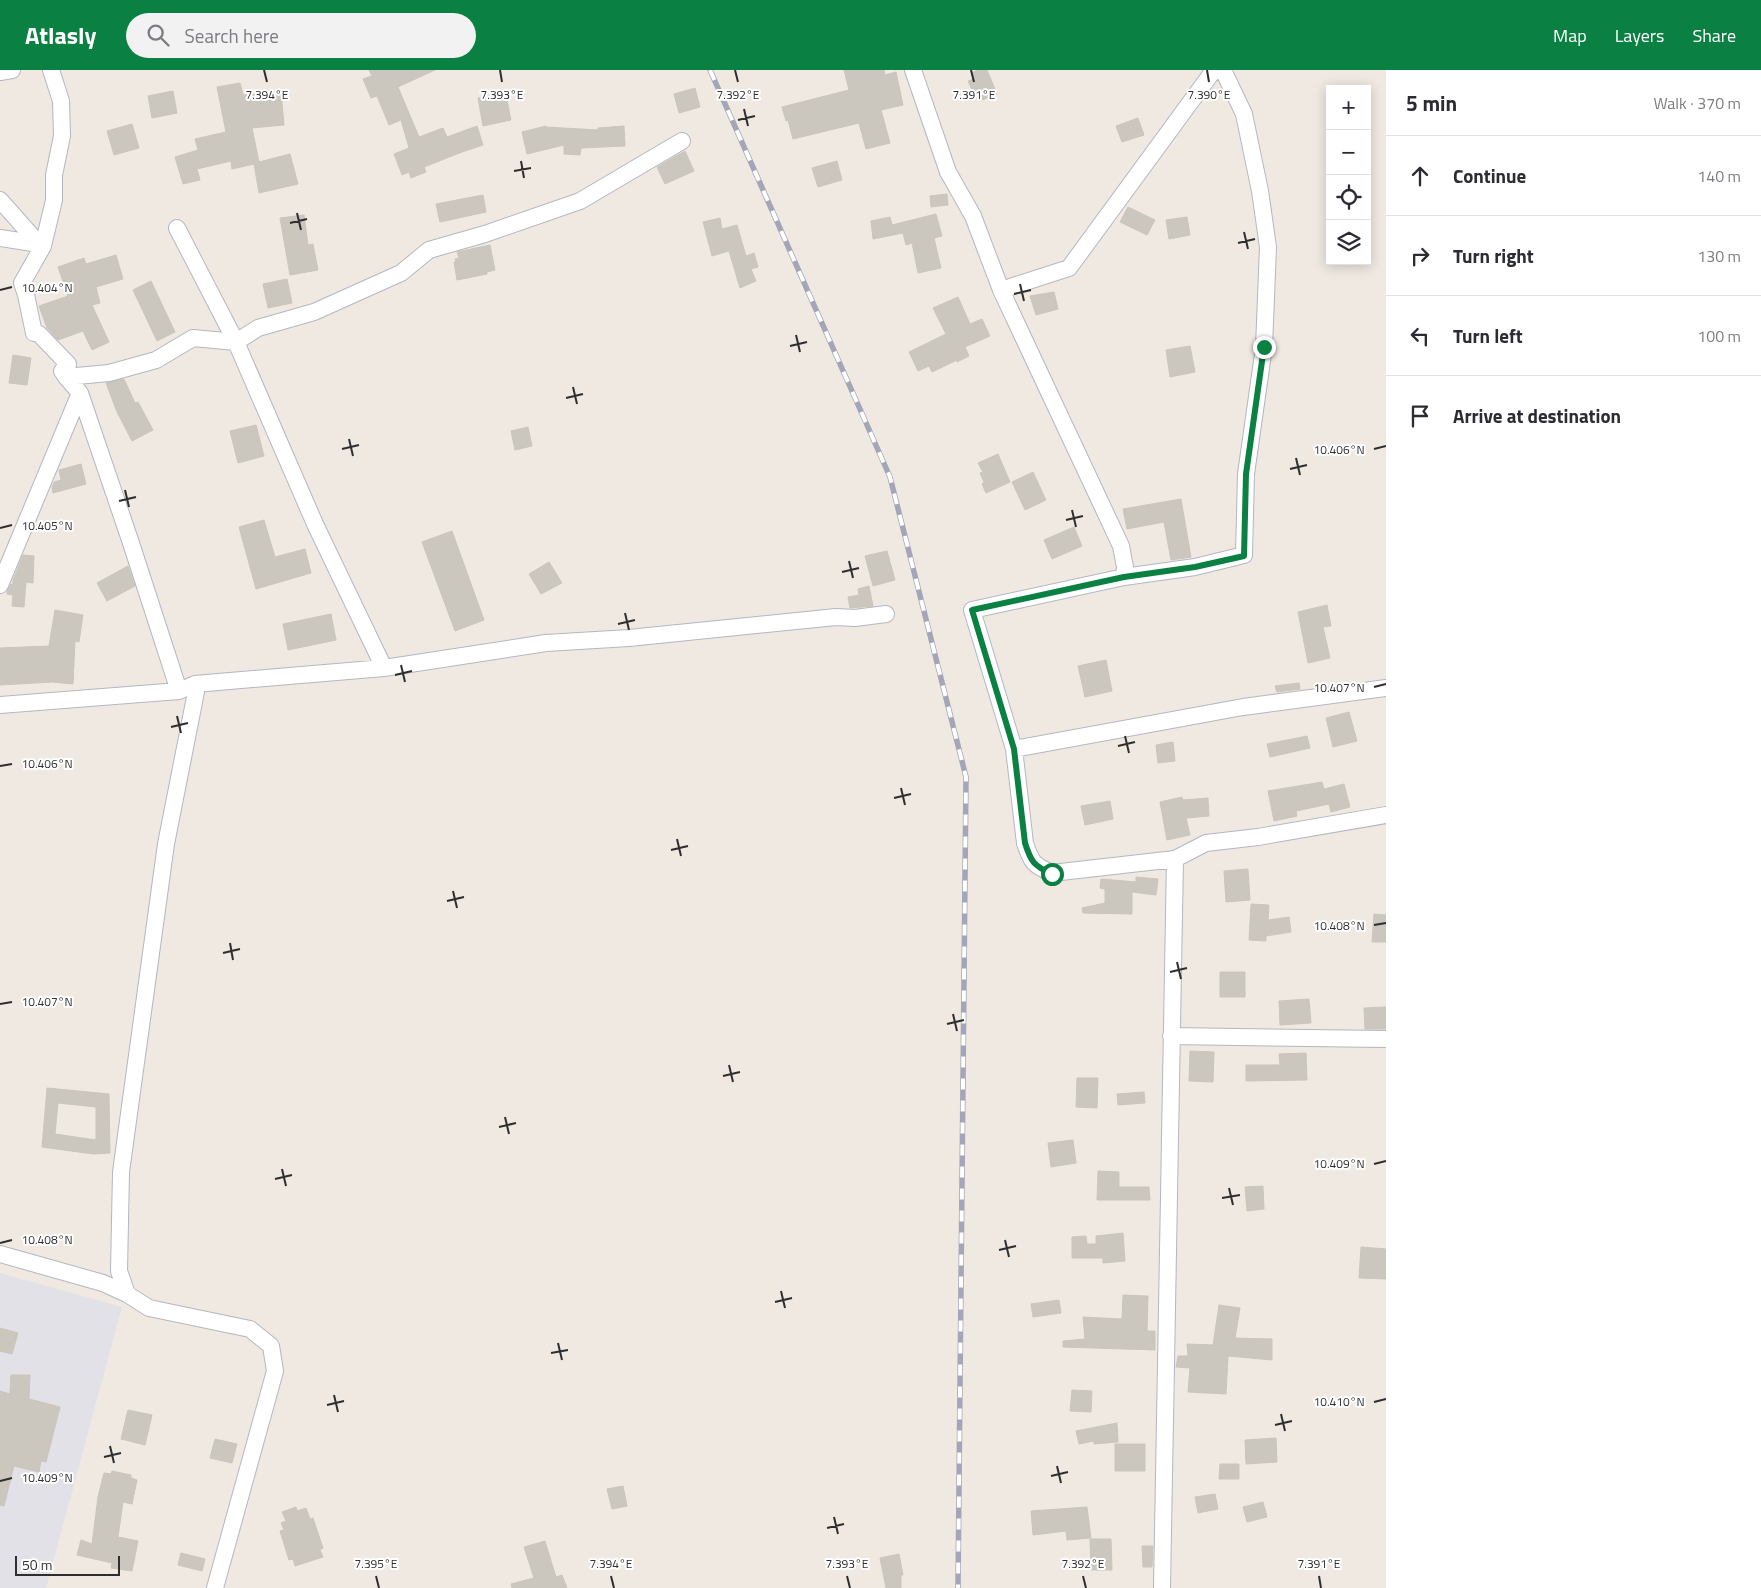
<!DOCTYPE html>
<meta charset="utf-8">
<style>
body{margin:0;font-family:"Titillium Web",sans-serif;background:#f2f2f3;color:#2b2b33}
.controls{position:absolute;right:15px;top:15px;display:grid;overflow:hidden;border-radius:0px;box-shadow:0 2px 12px #0003}
.controls button{width:45px;height:45px;display:grid;place-items:center;padding:0;border:0;border-bottom:1px solid #e1e1e2;background:#fff;color:#2b2b33;font:25px sans-serif}
.scale{position:absolute;left:15px;bottom:12px;width:105px;box-sizing:border-box;padding-left:5px;border:2px solid #2e2e2e;border-top:0;font-size:14px;line-height:18px;white-space:nowrap;color:#2e2e2e;-webkit-text-stroke:4px #fff;paint-order:stroke}
.stop{position:absolute;width:15px;height:15px;margin:-11px;border:4px solid #0b8043;border-radius:50%;background:#fff}
.stop.end{background:#0b8043;border-color:#fff;box-shadow:0 1px 5px #0008}
.list{margin:0;padding:0;list-style:none}
h2{display:flex;justify-content:space-between;align-items:center;height:65px;margin:0;padding:0 20px;font-size:21px}
h2 small{font-size:16px;font-weight:400;color:#7c7c81}
.list li{display:grid;grid-template-columns:32px 1fr auto;gap:15px;align-items:center;box-sizing:border-box;height:80px;padding:0 20px;border-top:1px solid #e1e1e2}
.list b{display:block;font-size:19px;white-space:nowrap}
.list em{font-size:16px;font-style:normal;color:#7c7c81}
.icon{flex:none;width:28px;height:28px;fill:none;stroke:currentColor;stroke-width:2;stroke-linecap:round;stroke-linejoin:round}
.map{position:relative;flex:none;width:1386px;height:1518px;overflow:hidden}
header{display:flex;align-items:center;gap:30px;box-sizing:border-box;height:70px;padding:0 25px;background:#0b8043;color:#fff}
header strong{font-size:24px}
nav{display:flex;gap:28px;margin-inline-start:auto;font-size:18px}
.search{width:350px;height:45px;background:#f2f2f3;display:flex;align-items:center;gap:12px;box-sizing:border-box;padding:0 18px;border-radius:28px;color:#7c7c81;font-size:19px}
main{display:flex}
aside{flex:1;background:#fff}
.map>svg:first-child{display:block}
</style>
<header>
<strong>Atlasly</strong>
<div class="search"><svg class="icon" aria-label="search" viewBox="0 0 24 24"><circle cx="10" cy="10" r="6"/><path d="M15 15l6 6"/></svg>Search here</div>
<nav><a>Map</a><a>Layers</a><a>Share</a></nav>
</header>
<main>
<div class="map">
<svg width="1386" height="1518" viewBox="0 0 1386 1518">
<rect width="100%" height="100%" fill="#efe9e1"/>
<path fill="#e3e1e8" d="M0 1203 122 1237 46 1518H0Z"/>
<path fill="#cbc7bf" stroke="#cbc5ba" fill-rule="evenodd" d="M369 0H435L398 17 419 67 443 58 447 67 477 56 483 75 462 82 424 97 426 102 411 108 409 102 402 105 394 84 409 78 401 50 389 55 377 26 371 28 363 9 372 6Z
M844 0H884L885 5 896 2 903 35 881 40 890 73 866 79 859 53 793 69 788 50 786 51 782 37 849 20Z
M978 0H987L997 24 982 30 979 23 974 25 968 11 974 9 971 3Z
M240 13 243 25 281 22 284 55 252 58 259 92 290 84 298 114 259 123 254 94 232 99 231 91 197 99 200 110 183 114 175 87 198 80 195 69 226 62 217 17Z
M695 18 700 37 679 43 674 24Z
M173 21 177 43 152 48 148 26Z
M501 24 502 31 507 30 511 50 483 56 478 28Z
M1138 48 1144 65 1122 72 1116 56Z
M132 54 139 78 114 85 107 61Z
M546 56V57L598 60V58L624 56 625 76 581 78 580 85 564 84V75L527 84 522 62Z
M685 81 694 101 665 114 657 97Z
M837 91 842 110 818 117 812 98Z
M947 124 948 135 931 137 930 126Z
M483 125 486 142 440 152 436 134Z
M1128 137 1155 150 1147 165 1120 152Z
M936 144 942 166 934 168 941 198 918 203 912 173 906 175 903 163 873 169 871 151 890 147 892 155Z
M304 145 308 175 313 174 318 200 290 205 280 148Z
M1187 147 1190 165 1169 169 1166 150Z
M720 148 722 159 737 155 746 186 754 183 758 197 751 199 756 211 740 218 729 181 712 186 703 152Z
M490 175 495 200 487 202V204L457 210 454 192H456L455 189 459 188 457 182Z
M116 185 123 209 96 217 100 233 92 235 109 272 92 280 83 261 58 270 47 258 39 236 68 226 58 197 84 188 86 194Z
M287 209 292 233 268 238 263 214Z
M151 211 175 262 157 271 133 220Z
M1054 222 1058 239 1036 245 1030 226Z
M958 227 970 254 982 249 990 266 965 277 969 286 957 292V290L932 302 929 296 918 301 909 282 946 264 933 238Z
M1190 276 1195 302 1170 307 1166 280Z
M13 285 31 288 27 315 9 313Z
M124 309 135 333 138 332 153 360 132 371 117 342 106 313Z
M256 355 264 386 238 393 230 361Z
M528 357 532 376 515 380 511 361Z
M998 384 1010 412 986 423 982 414 984 412 980 403 983 402 978 393Z
M81 394 86 414 53 423 52 417 54 412 61 410 59 400Z
M1033 402 1046 430 1025 440 1012 412Z
M1181 429 1191 487 1171 490 1164 452 1127 459 1123 439Z
M264 450 275 487 305 479 311 503 256 519 239 457Z
M1074 457 1082 476 1052 489 1044 470Z
M452 461 484 550 455 561 422 472Z
M887 481 895 510 873 516 865 486Z
M23 485 34 486 33 513 26 512 24 537 12 536 13 525 7 524V522L11 514H13V510Z
M549 492 562 513 541 524 529 504Z
M128 496 135 516 107 531 97 513Z
M869 516 873 536 850 538 848 527 859 525 858 519Z
M1327 535 1331 556 1323 557 1330 588 1308 593 1298 542Z
M55 540 83 545 79 572 75 571 73 614 52 612 0 615V578L49 576Z
M331 544 336 570 288 580 283 554Z
M1106 590 1112 621 1085 627 1078 596Z
M1299 613 1300 619 1277 622 1275 616Z
M1349 642 1357 671 1333 677 1326 648Z
M1307 666 1310 678 1270 687 1267 674Z
M1173 672 1175 691 1158 693 1156 675Z
M1322 712 1324 719 1344 714 1350 737 1331 742 1329 734 1296 741 1297 746 1274 751 1268 721Z
M1182 727 1183 730 1208 728 1209 746 1186 748 1190 765 1167 770 1160 732Z
M1110 731 1113 749 1085 755 1081 736Z
M1248 799 1250 830 1226 832 1224 801Z
M1136 807 1158 809 1156 825 1132 822V844L1083 843 1082 838 1105 833V819L1109 820 1100 818 1101 809 1136 812Z
M1251 834 1269 835 1268 850 1289 847 1291 862 1266 866V871L1249 870Z
M1374 844 1386 845V872H1372Z
M1220 902H1245V927H1220Z
M1309 929 1311 953 1280 955 1279 931Z
M1386 937V959H1365L1364 938Z
M1190 981 1214 982 1213 1012 1189 1011Z
M1306 983 1307 1010 1246 1011V995H1280L1279 984Z
M1077 1008H1098L1097 1038 1076 1037Z
M47 1018 109 1024 110 1083 93 1084 42 1077ZM58 1033 96 1037V1070L55 1064Z
M1144 1022 1145 1033 1118 1035 1117 1024Z
M1073 1070 1076 1093 1051 1097 1048 1073Z
M1098 1101 1119 1102V1117H1149L1150 1130H1097Z
M1263 1116 1264 1139 1247 1141 1245 1117Z
M1123 1163 1125 1191 1103 1193V1188H1072V1167L1086 1166 1087 1174H1096V1166Z
M1361 1177 1386 1179V1209L1359 1208Z
M1123 1225 1148 1226 1147 1261H1155V1280L1063 1277V1271L1085 1269 1083 1247 1122 1249Z
M1059 1230 1061 1243 1033 1247 1031 1234Z
M1219 1235 1240 1238 1235 1268 1272 1269V1290L1228 1286 1226 1324 1188 1322 1190 1298 1176 1297 1178 1286H1188L1187 1274 1213 1275Z
M0 1258 18 1263 12 1284 0 1281Z
M11 1305H30L29 1329 60 1337 46 1392 41 1391 39 1402 14 1396 4 1436 0 1435V1321L10 1324Z
M1072 1320 1092 1321 1091 1342 1070 1341Z
M128 1340 152 1345 145 1375 121 1369Z
M1117 1353 1118 1372 1094 1374V1371L1079 1374 1076 1361Z
M1276 1368 1277 1392 1246 1394 1245 1370Z
M215 1369 237 1374 232 1393 210 1388Z
M1115 1374H1145V1401H1115Z
M1220 1394H1239V1409H1219Z
M112 1401 131 1405V1408L137 1410 132 1434 123 1432 118 1467 138 1471 132 1501 111 1498 112 1493 77 1485 81 1470 92 1474 98 1427 104 1403 111 1404Z
M623 1416 627 1436 612 1439 607 1419Z
M1215 1424 1218 1439 1198 1443 1195 1427Z
M1263 1432 1267 1447 1247 1452 1243 1437Z
M296 1437 297 1441 306 1438 310 1449 313 1448 323 1478 320 1480 323 1487 295 1496 293 1489 289 1490 280 1461 284 1460 281 1453 286 1451 282 1442Z
M1087 1437 1091 1468 1067 1470 1066 1461 1033 1465 1031 1441Z
M1090 1469H1111L1112 1500H1091Z
M545 1471 556 1507 562 1505 567 1518H512L511 1514 534 1508 524 1477Z
M1142 1476H1153L1152 1497H1143Z
M181 1483 205 1489 202 1501 178 1495Z
M899 1484 903 1505H901V1518H886L880 1488Z"/>
<g fill="none" stroke-linecap="round" stroke-linejoin="round">
<defs>
<path id="minor" d="M51 0 61 31 62 66 54 105V130L43 176 22 213 26 225 34 263 39 264 68 294 66 307 80 323 131 473 179 621 195 614 196 622 166 774 121 1102 119 1201 127 1224 149 1238 250 1259 271 1276 275 1301 215 1518
M913 0 948 102 973 146 1001 220 1121 476 1125 497 1124 507
M1223 0 1244 44 1260 121 1268 177 1264 277 1246 404 1244 485 1195 497 1124 507 972 540 1014 679 1025 773C1031 792 1034 796 1052 803L1175 789 1206 773 1258 767 1386 745
M0 2 12 0
M0 130 39 174
M177 158 236 272 315 454 384 598
M0 168 39 174 42 176
M1001 220 1069 198 1214 0
M62 301 66 307 109 303 156 290 193 268 236 272 258 258 314 242 401 203 429 180 485 164 580 131 682 71
M0 515 80 323
M195 614 384 598 546 573 629 568 836 547 855 548 886 544
M0 635 179 621
M1014 679 1243 637 1386 618
M1171 966 1386 969
M0 1184 103 1213 127 1224
M1162 1518 1175 789"/>
</defs>
<use href="#minor" stroke="#b4b7c1" stroke-width="18"/>
<use href="#minor" stroke="#fff" stroke-width="16"/>
<defs>
<path id="rail" d="M710 0 890 407 966 707 958 1518"/>
</defs>
<use href="#rail" stroke="#a3a6b8" stroke-width="5.5"/>
<use href="#rail" stroke="#fff" stroke-width="4" stroke-dasharray="11" stroke-linecap="butt"/>
</g>
<g fill="none" stroke-linecap="round" stroke-linejoin="round">
<path stroke="#0b8043" stroke-width="6" d="M1052 804C1034 796 1031 792 1025 773L1014 679 972 540 1124 507 1195 497 1244 486 1246 404 1264 277"/>
</g>
<path fill="none" stroke="#2e2e2e" stroke-width="2" d="M264 0 267 12M500 0 502 12M735 0 738 12M971 0 974 12M1207 0 1209 12M744 39 748 56M738 50 755 46M521 91 524 108M514 101 531 98M297 143 301 160M290 153 307 149M1244 162 1248 179M1238 173 1255 169M1020 214 1024 231M0 220 12 217M1014 224 1031 220M796 265 800 282M790 276 807 272M573 317 577 334M566 328 583 324M349 369 353 386M342 379 359 375M1374 379 1386 376M1296 388 1300 405M1290 399 1307 395M125 420 129 437M119 431 136 427M1072 440 1076 457M1066 450 1083 446M0 458 12 455M849 491 853 508M842 502 859 498M625 543 629 560M618 554 635 550M401 595 405 612M395 605 412 601M1374 617 1386 614M177 646 181 663M171 657 188 653M1125 666 1129 683M1118 676 1135 672M0 696 12 694M901 718 905 735M894 728 911 724M677 769 681 786M671 780 688 776M453 821 457 838M447 831 464 827M1374 855 1386 853M230 873 233 890M223 883 240 879M1177 892 1181 909M1170 902 1187 898M0 934 12 932M953 944 957 961M947 954 964 950M729 995 733 1012M723 1006 740 1002M505 1047 509 1064M499 1057 516 1053M1374 1094 1386 1091M282 1099 286 1116M275 1109 292 1105M1229 1118 1233 1135M1222 1128 1240 1125M1005 1170 1009 1187M0 1173 12 1170M999 1180 1016 1176M781 1221 785 1238M775 1232 792 1228M558 1273 562 1290M551 1283 568 1280M334 1325 338 1342M1374 1332 1386 1329M327 1335 344 1331M1281 1344 1285 1361M1275 1355 1292 1351M110 1376 114 1393M104 1387 121 1383M1057 1396 1061 1413M1051 1406 1068 1402M0 1411 12 1408M834 1447 838 1464M827 1458 844 1454M376 1506 379 1518M611 1506 614 1518M847 1506 850 1518M1083 1506 1086 1518M1319 1506 1321 1518"/>
<g font-size="12" text-anchor="middle" fill="#2e2e2e" stroke="#fff" stroke-width="4" stroke-linejoin="round" paint-order="stroke">
<text x="267" y="29">7.394°E</text>
<text x="502" y="29">7.393°E</text>
<text x="738" y="29">7.392°E</text>
<text x="974" y="29">7.391°E</text>
<text x="1209" y="29">7.390°E</text>
<text x="47" y="222">10.404°N</text>
<text x="1339" y="384">10.406°N</text>
<text x="47" y="460">10.405°N</text>
<text x="1339" y="622">10.407°N</text>
<text x="47" y="698">10.406°N</text>
<text x="1339" y="860">10.408°N</text>
<text x="47" y="936">10.407°N</text>
<text x="1339" y="1098">10.409°N</text>
<text x="47" y="1174">10.408°N</text>
<text x="1339" y="1336">10.410°N</text>
<text x="47" y="1412">10.409°N</text>
<text x="376" y="1498">7.395°E</text>
<text x="611" y="1498">7.394°E</text>
<text x="847" y="1498">7.393°E</text>
<text x="1083" y="1498">7.392°E</text>
<text x="1319" y="1498">7.391°E</text>
</g>
</svg>
<div class="controls">
<button>+</button>
<button>−</button>
<button><svg class="icon" aria-label="locate" viewBox="0 0 24 24"><circle cx="12" cy="12" r="6"/><path d="M12 2v4M12 18v4M2 12h4M18 12h4"/></svg></button>
<button><svg class="icon" aria-label="layers" viewBox="0 0 24 24"><path d="M12 4l9 5-9 5-9-5zM3 14l9 5 9-5"/></svg></button>
</div>
<div class="scale">50 m</div>
<div class="stop" style="left:1052px;top:804px"></div>
<div class="stop end" style="left:1264px;top:277px"></div>
</div>
<aside>
<h2>5 min<small>Walk · 370 m</small></h2>
<ul class="list">
<li><svg class="icon" aria-label="ahead" viewBox="0 0 24 24"><path d="M12 20V5M6 11l6-6 6 6"/></svg><div><b>Continue</b></div><em>140 m</em></li>
<li><svg class="icon" aria-label="right" viewBox="0 0 24 24"><path d="M7 20v-9h11M14 6l5 5-5 5"/></svg><div><b>Turn right</b></div><em>130 m</em></li>
<li><svg class="icon" aria-label="left" viewBox="0 0 24 24"><path d="M17 20v-9H6M10 6l-5 5 5 5"/></svg><div><b>Turn left</b></div><em>100 m</em></li>
<li><svg class="icon" aria-label="arrive" viewBox="0 0 24 24"><path d="M6 21V4h12l-3 4 3 4H6"/></svg><div><b>Arrive at destination</b></div></li>
</ul>
</aside>
</main>
